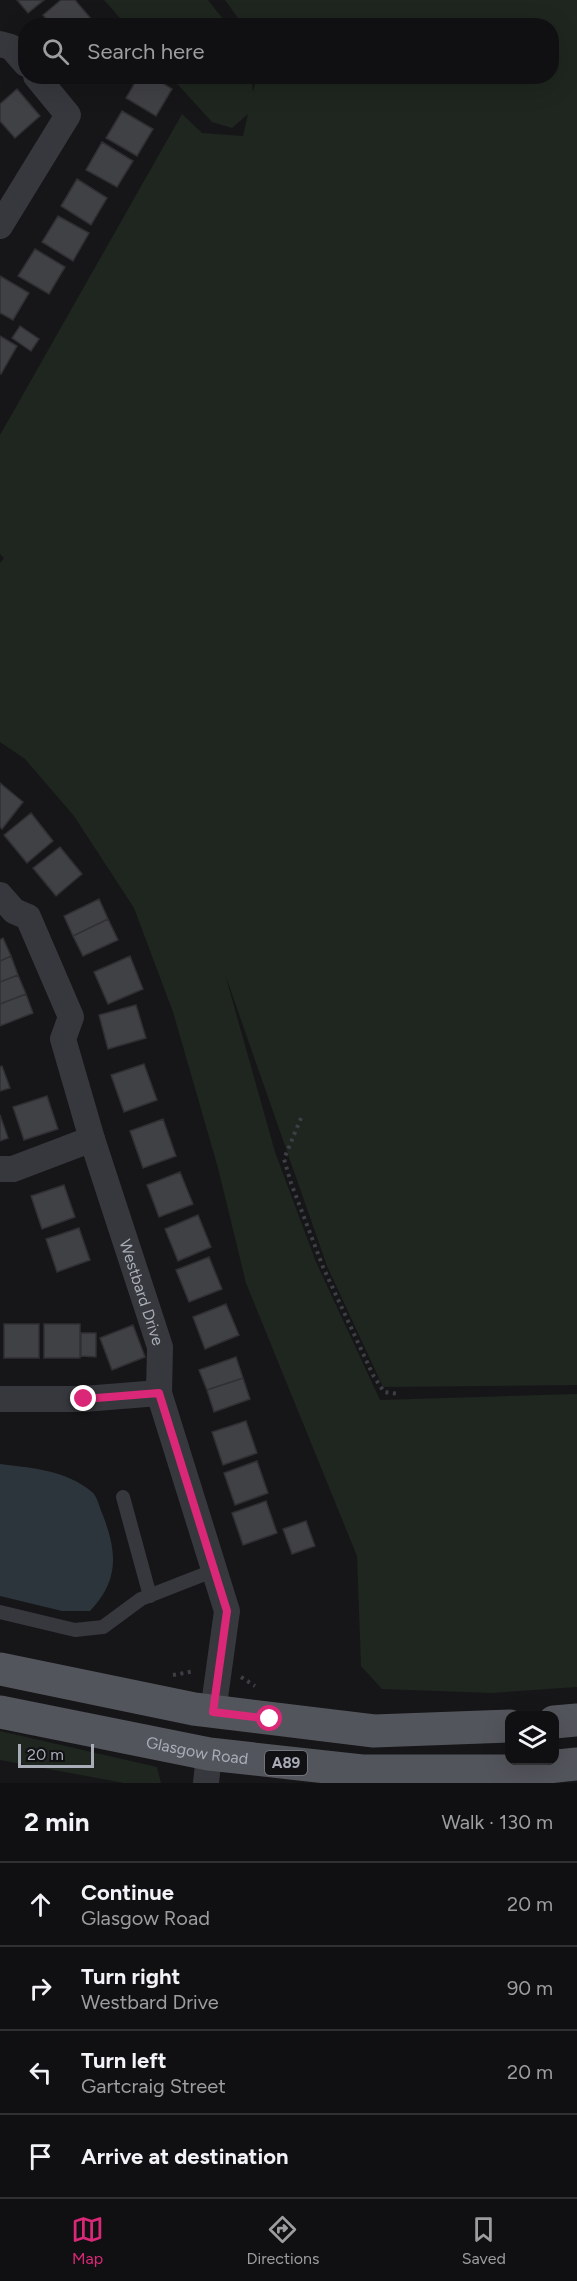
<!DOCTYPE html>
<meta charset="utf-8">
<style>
body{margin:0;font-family:Figtree,sans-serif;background:#19191b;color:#f1f3f6}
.controls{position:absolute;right:18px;bottom:18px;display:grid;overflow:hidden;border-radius:12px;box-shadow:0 6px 24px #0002}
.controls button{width:54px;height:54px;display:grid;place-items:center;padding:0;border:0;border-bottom:2px solid #303032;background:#101012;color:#f1f3f6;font:30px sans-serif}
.scale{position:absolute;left:18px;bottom:15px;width:76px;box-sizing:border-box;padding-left:6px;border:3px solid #a8adb8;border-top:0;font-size:16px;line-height:21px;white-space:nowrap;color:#a8adb8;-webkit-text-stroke:4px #111113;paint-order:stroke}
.stop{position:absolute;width:18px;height:18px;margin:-14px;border:4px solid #db2777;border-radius:50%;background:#fff}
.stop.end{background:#db2777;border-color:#fff;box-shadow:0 2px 6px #0008}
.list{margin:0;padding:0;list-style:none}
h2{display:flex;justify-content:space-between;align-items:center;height:78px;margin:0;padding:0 24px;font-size:26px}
h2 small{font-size:20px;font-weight:400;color:#9c9d9f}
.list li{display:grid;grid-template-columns:39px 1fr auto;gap:18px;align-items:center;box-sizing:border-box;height:84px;padding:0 24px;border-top:2px solid #303032}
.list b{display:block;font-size:22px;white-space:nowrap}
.list p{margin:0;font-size:20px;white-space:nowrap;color:#9c9d9f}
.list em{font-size:20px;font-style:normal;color:#9c9d9f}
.icon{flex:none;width:33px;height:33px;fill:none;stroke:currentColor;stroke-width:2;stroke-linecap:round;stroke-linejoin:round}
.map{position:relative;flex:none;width:577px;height:1783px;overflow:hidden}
.search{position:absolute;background:#101012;box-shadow:0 6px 24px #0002;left:18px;right:18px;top:18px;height:66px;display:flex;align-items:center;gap:15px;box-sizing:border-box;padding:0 21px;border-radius:24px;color:#9c9d9f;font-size:22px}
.sheet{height:414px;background:#101012}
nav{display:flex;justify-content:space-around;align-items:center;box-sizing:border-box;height:84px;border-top:2px solid #303032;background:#101012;font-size:16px;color:#9c9d9f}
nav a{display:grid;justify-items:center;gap:3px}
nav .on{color:#db2777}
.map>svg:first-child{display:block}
</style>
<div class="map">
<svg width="577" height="1783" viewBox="0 0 577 1783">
<rect width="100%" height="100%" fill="#161618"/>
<path fill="#1e261f" d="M104 0H208L228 25H126Z
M225 0H577V1385L383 1387 327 1266 225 974 275 1152 316 1262 380 1400 577 1394V1687L491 1693 382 1689 361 1666 357 1556 246 1283 218 1168 173 1012 134 908 74 816 25 759 0 742V563L4 558 0 554V435L182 114 202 133 243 136 248 114 232 128 212 122 171 77H251L253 92 257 77 552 76V26L243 25Z
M0 1731 157 1767 161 1783H124L0 1760Z"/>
<path fill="#2c353c" d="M0 1464C32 1468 66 1470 92 1492 97 1496 99 1506 102 1513 117 1551 120 1579 90 1611H62L0 1596Z"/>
<path fill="#404145" stroke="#303034" stroke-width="1.5" d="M17 0H44L28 13Z
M61 0H75L92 20 86 26H52L43 15Z
M77 76H90L83 83Z
M139 76H151L172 89 156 116 126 98Z
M17 89 40 116 15 138 0 121V104Z
M122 111 153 129 137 156 106 138Z
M102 142 133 161 117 187 86 170Z
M77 179 107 198 91 225 61 206Z
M58 216 89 233 73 261 42 242Z
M35 249 65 267 49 294 18 276Z
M0 276 29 293 13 320 0 313Z
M20 326 39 339 31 351 12 338Z
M0 336 17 346 1 374 0 373Z
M0 783 23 802 2 829 0 827Z
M31 813 53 841 27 863 4 835Z
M60 847 82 874 56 896 33 868Z
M99 899 108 919 73 936 64 916Z
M108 919 118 940 83 956 73 936Z
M3 938 11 956 0 961V940Z
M11 956 18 975 0 982V961Z
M130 956 143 989 108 1004 94 972Z
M18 975 26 994 0 1004V982Z
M26 994 33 1013 0 1026V1004Z
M136 1005 146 1038 108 1049 99 1015Z
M144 1064 157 1100 124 1112 111 1075Z
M2 1066 10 1088 0 1091V1067Z
M47 1096 58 1129 24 1140 13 1107Z
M0 1115 8 1138 0 1141Z
M163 1119 176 1156 143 1168 130 1131Z
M180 1172 193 1204 159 1217 147 1185Z
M64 1185 75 1217 42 1229 31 1196Z
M198 1215 211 1247 178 1261 165 1229Z
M79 1228 90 1260 57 1272 46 1239Z
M209 1257 222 1289 189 1302 176 1270Z
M226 1304 239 1335 205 1349 193 1317Z
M4 1324H39V1358H4Z
M44 1324H80V1358H44Z
M133 1325 145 1357 112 1370 100 1338Z
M81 1333H96V1357L81 1356Z
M236 1357 243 1378 207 1390 199 1370Z
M243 1378 250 1399 214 1412 207 1390Z
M246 1421 257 1453 223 1465 212 1432Z
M257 1461 268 1493 235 1505 224 1473Z
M266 1501 277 1533 243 1545 232 1513Z
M306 1521 315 1546 292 1554 283 1529Z"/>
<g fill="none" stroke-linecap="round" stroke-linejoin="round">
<path stroke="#3d3f44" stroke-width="4" stroke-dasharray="3 4.5" stroke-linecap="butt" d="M301 1118 284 1159 291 1183 323 1267 373 1375 384 1392 399 1394
M173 1675 195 1671
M241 1677 255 1686"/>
<path stroke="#37383d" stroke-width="14" d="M123 1497 150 1596
M0 1612 75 1630 103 1627 141 1599 215 1570"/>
<g stroke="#37383d" stroke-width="26">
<path d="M0 44 11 47 26 64"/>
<path d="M0 226 68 115 36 76"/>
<path id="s1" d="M0 895 14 911 28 917 71 1017 63 1039 92 1139 160 1347 159 1393 227 1611 213 1712"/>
<path d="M0 1169H13L92 1139"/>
<path d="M0 1399H84L159 1393"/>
<path d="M206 1783 209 1754"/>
</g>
<g stroke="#53555c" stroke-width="33">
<path d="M0 1669 194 1709 374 1731 510 1726"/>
<path id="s2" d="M0 1712 209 1754 362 1771H509L577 1764"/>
<path d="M554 1722 577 1720"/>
</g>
</g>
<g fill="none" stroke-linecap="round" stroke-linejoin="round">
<path stroke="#db2777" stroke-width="8" d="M84 1399 159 1393 227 1611 213 1712 270 1719"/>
</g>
<g text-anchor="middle" stroke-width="5" stroke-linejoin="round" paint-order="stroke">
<rect fill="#111113" stroke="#7b7e86" stroke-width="1.5" x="265" y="1751" width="42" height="24" rx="4.5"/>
<g font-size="15" font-weight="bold" fill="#a8adb8">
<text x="286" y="1768">A89</text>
</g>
<g font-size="16" fill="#a8adb8" stroke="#111113">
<text dy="6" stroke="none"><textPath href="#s1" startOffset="434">Westbard Drive</textPath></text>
<text dy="6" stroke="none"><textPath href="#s2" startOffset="201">Glasgow Road</textPath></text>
</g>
</g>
</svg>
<div class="controls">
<button><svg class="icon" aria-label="layers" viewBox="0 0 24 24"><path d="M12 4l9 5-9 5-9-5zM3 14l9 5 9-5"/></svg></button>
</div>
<div class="scale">20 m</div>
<div class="stop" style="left:270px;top:1719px"></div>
<div class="stop end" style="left:84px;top:1399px"></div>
<div class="search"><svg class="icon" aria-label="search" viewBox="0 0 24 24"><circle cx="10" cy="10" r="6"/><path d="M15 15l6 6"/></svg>Search here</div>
</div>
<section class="sheet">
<h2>2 min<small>Walk · 130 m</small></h2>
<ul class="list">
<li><svg class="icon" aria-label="ahead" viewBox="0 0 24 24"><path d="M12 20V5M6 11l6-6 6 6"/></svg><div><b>Continue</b><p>Glasgow Road</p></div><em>20 m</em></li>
<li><svg class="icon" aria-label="right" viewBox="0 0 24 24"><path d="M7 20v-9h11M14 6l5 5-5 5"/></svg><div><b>Turn right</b><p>Westbard Drive</p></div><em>90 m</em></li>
<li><svg class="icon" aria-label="left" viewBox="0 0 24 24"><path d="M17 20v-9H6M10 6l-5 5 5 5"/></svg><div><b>Turn left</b><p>Gartcraig Street</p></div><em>20 m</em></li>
<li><svg class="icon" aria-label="arrive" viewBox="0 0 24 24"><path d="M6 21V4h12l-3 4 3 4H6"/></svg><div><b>Arrive at destination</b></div></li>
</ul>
</section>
<nav>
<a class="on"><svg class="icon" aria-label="map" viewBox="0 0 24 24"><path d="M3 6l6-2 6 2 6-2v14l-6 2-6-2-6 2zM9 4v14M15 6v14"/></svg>Map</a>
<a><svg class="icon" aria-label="directions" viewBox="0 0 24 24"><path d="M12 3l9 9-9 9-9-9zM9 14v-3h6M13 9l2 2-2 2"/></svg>Directions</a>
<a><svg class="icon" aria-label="saved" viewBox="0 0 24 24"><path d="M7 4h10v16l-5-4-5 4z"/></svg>Saved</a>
</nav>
